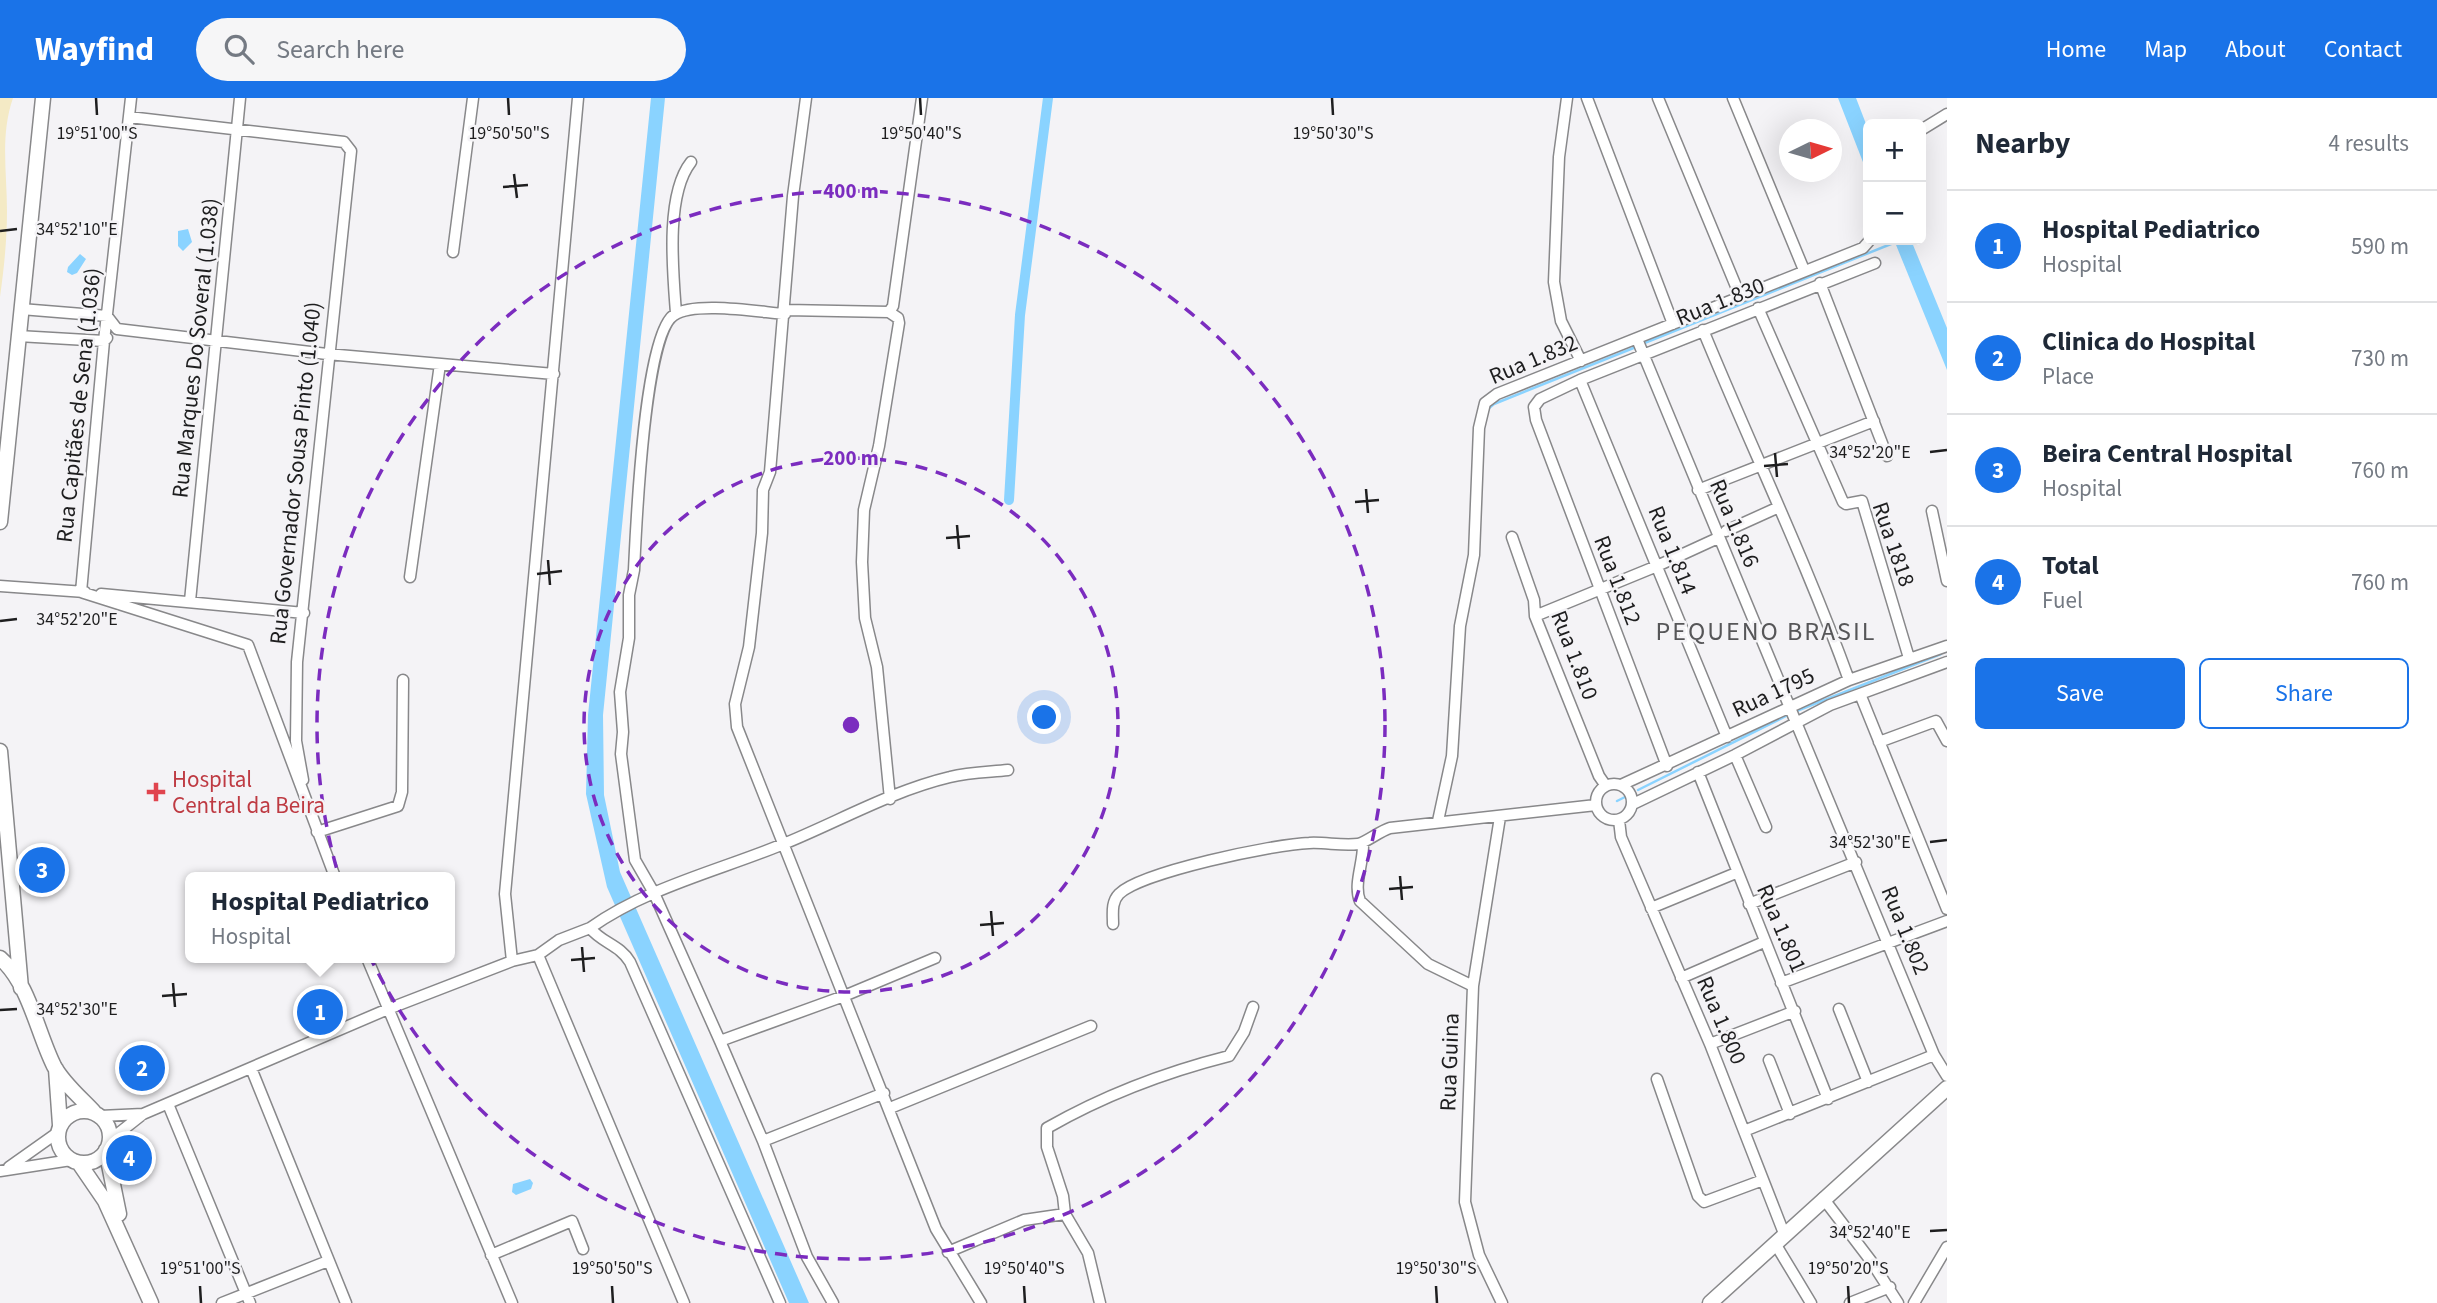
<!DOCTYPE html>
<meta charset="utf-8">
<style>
body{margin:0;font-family:"Source Sans 3",sans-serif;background:#f6f6f7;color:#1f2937}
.controls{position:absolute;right:21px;top:21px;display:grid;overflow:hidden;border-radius:10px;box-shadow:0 7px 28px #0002}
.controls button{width:63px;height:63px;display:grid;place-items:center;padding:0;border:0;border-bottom:2px solid #e0e1e3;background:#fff;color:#1f2937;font:35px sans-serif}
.compass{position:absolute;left:1779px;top:21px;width:63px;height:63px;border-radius:50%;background:#fff;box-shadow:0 7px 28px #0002;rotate:85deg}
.you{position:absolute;left:1045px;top:620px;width:24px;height:24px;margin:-18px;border:5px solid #fff;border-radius:50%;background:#1a73e8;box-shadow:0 0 0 10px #1a73e833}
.badge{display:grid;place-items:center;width:46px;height:46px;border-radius:50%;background:#1a73e8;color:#fff;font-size:23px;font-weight:700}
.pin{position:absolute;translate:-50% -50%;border:4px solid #fff;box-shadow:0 2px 7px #0006}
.popup{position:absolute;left:185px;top:774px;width:270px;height:91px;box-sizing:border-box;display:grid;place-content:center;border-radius:10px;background:#fff;filter:drop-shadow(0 2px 5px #0005);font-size:23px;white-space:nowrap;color:#747a83}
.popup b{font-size:26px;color:#1f2937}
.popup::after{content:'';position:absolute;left:50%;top:100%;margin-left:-14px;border:14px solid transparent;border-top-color:#fff}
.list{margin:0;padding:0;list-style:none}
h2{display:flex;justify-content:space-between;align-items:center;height:91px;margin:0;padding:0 28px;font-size:30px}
h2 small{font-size:23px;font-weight:400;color:#747a83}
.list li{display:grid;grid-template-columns:46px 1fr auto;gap:21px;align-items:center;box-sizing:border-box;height:112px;padding:0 28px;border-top:2px solid #e0e1e3}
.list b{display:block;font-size:26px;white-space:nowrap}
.list p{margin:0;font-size:23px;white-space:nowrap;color:#747a83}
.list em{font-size:23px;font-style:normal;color:#747a83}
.actions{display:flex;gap:14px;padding:21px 28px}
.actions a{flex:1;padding:16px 0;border:2px solid #1a73e8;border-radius:10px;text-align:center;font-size:24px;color:#1a73e8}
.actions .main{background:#1a73e8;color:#fff}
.icon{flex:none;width:38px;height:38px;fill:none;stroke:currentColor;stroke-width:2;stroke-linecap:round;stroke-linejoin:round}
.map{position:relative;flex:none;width:1947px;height:1205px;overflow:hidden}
header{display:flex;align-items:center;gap:42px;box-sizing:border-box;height:98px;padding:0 35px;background:#1a73e8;color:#fff}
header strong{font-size:33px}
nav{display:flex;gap:38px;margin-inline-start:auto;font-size:24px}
.search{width:490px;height:63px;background:#f6f6f7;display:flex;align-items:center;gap:18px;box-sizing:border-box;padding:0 24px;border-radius:38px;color:#747a83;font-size:26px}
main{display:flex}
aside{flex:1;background:#fff}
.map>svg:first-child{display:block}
</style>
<header>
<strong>Wayfind</strong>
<div class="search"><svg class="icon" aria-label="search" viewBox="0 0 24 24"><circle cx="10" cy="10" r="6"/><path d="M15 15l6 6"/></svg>Search here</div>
<nav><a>Home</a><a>Map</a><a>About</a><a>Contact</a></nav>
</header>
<main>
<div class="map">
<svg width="1947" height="1205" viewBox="0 0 1947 1205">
<rect width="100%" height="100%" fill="#f4f3f6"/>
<path fill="#f4eac5" d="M0 0H13C0 37 7 75 7 113 7 142 4 170 0 199Z"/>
<path fill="#8ad3ff" d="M651 0H665L603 617 604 697 620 774 809 1205H789L607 789 586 696 588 617Z
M1838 0H1856L1868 31V77Z
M188 131 192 144 183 153 178 148V133Z
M1894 142H1911L1947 230V272Z
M80 156 86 161 77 175 72 177 67 174 68 169Z
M530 1081 533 1085 531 1091 516 1097 512 1094 513 1086Z"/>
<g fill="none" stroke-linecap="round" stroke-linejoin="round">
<path stroke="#8ad3ff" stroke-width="2.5" d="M1642 246 1896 144
M1488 311 1494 306 1636 249
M1794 614 1941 556
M1638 692 1788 617
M1617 703 1625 699"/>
<path stroke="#8ad3ff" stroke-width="10" d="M1009 402 1020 217 1048 0"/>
<defs>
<path id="street" d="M131 0 104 243 81 494 248 547 335 779
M806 0 793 98 770 374 763 392 762 435 749 549 735 606 737 629 936 1131 981 1205
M1567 0 1559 59 1554 184 1561 223 1581 263
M1587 0 1673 226
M1658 0 1740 198
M1733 0 1804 172
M129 19 344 44 351 53 297 564 296 643 303 682
M1921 32 1947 16
M453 154 473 0
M1820 185 1887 358
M1758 210 1843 404 1846 406 1862 403 1909 560
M21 211 107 218 117 231 327 256 554 276
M786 212 889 214 893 208 922 0
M889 214 898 220 899 225 879 348 864 412 862 464 865 520 877 569 890 701
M676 215C673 174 665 97 691 64
M785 216C759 214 695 203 674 217 644 236 636 431 634 472L629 497V540L620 594 623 634 621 656 635 762 654 795 720 943 763 1043 807 1159 833 1205
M1703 232C1751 349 1806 463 1849 582
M18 238 104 243 107 240
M1637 241 1934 957 1947 978
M1580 282 1727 639
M1698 392 1874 323
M1932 413 1947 483
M1726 433 1779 409
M1512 439 1534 502 1535 518 1599 678 1606 688
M410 479 440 266
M0 488 85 494
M101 496 304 515
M190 503 240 0
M1535 518 1657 468 1718 440
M1860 596 1947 811
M1879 644 1936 623 1947 643
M1735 657 1766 729
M1667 668 1536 322 1534 309 1540 301 1580 282 1875 165
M1698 674 1828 1001
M1596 704a18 18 0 1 1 36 0a18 18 0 1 1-36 0Z
M1621 687 1849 582 1947 548
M1633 706 1735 657 1830 607 1947 564
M1500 719 1473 888 1465 1104 1479 1157 1502 1205
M1619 722 1621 739 1710 946 1785 1138
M1438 723 1452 658 1460 528 1474 457 1479 330 1485 305 1497 296 1863 150 1870 142
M317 734 398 708 402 694 403 582
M1363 745C1364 764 1353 786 1360 803L1428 866 1473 888
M1749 806 1856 764
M1651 810 1736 775
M1113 826C1113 816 1111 804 1119 796 1141 774 1275 746 1309 745 1325 744 1342 748 1358 746 1365 745 1380 733 1390 730L1596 707
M590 830C646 790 717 773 781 747 836 725 891 693 950 679 969 674 989 674 1008 672
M538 857 684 1205
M367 860 512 1205
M512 863 505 796 578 0
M1681 880 1764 844
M1781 885 1947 823
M1839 911 1868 984
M720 943 844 898 935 860
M1710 946 1795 913
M1769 962 1790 1016
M251 970 346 1205
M1657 981 1698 1098 1704 1104 1763 1082
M168 1006 250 1205
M890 1010 1091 928
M100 1018 143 1016
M1744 1033 1934 957
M110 1042 143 1016 388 911 512 863 538 857 559 842 590 830C602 845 620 847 630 864L780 1205
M763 1043 884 995
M9 1069 57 1035
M0 1073 71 1062
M1823 1100 1871 1163 1898 1205
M1776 1147 1811 1205
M948 1154 1024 1122 1065 1116
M491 1157 572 1123 583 1151
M222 1205 328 1163
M1100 1205 1088 1155 1065 1116 1063 1098 1047 1049V1030C1103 998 1166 974 1229 958L1244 934 1253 909
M1850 1205 1890 1189
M1914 1205 1947 1149"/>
<path id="secondary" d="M0 424 43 0
M0 653 21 890
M0 860C29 885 37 934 54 968 63 985 81 1000 94 1014
M56 971 60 1027
M58 1039a26 26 0 1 1 52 0a26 26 0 1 1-52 0Z
M106 1052 119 1116
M79 1065 105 1103 151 1205
M1710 1205 1947 990"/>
</defs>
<use href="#street" stroke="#88888a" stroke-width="13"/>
<use href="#secondary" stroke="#88888a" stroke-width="17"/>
<use href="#street" stroke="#fff" stroke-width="10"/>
<use href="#secondary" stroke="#fff" stroke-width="14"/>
</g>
<path fill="none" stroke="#1e1e1f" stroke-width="2.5" d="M96 0 97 17M508 0 509 17M920 0 921 17M1332 0 1333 17M514 76 517 100M503 89 528 87M0 133 17 131M1930 354 1947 352M1775 355 1777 379M1764 368 1788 366M1366 391 1368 415M1355 404 1379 402M957 427 959 451M946 440 970 438M548 462 550 487M537 476 562 473M0 523 17 521M1930 744 1947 742M1400 778 1402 802M1389 791 1413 789M991 813 993 838M980 827 1004 825M582 849 584 874M571 862 595 860M173 885 175 909M162 898 187 896M0 912 17 911M1930 1133 1947 1132M200 1188 201 1205M612 1188 613 1205M1024 1188 1025 1205M1436 1188 1437 1205M1848 1188 1849 1205"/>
<g fill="none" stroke="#7b2cbf" stroke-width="3.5" stroke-dasharray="12 9">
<circle cx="851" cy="627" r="267"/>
<circle cx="851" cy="627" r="534"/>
</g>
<path fill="#e0444e" stroke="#f4f3f6" stroke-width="2.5" d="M152.5 683.5h7v7h7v7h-7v7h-7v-7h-7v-7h7z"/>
<g text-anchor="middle" stroke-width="5" stroke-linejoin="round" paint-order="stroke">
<g font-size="23" fill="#1e1e1f" stroke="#f4f3f6">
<text transform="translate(1720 203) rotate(-22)" y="8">Rua 1.830</text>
<text transform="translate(195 250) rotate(-84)" y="8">Rua Marques Do Soveral (1.038)</text>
<text transform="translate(1533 261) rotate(-23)" y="8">Rua 1.832</text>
<text transform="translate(78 307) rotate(-84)" y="8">Rua Capitães de Sena (1.036)</text>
<text transform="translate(295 375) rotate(-84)" y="8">Rua Governador Sousa Pinto (1.040)</text>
<text transform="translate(1735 425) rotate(67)" y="8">Rua 1.816</text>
<text transform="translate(1894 446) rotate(71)" y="8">Rua 1818</text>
<text transform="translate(1673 452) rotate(68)" y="8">Rua 1.814</text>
<text transform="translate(1618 482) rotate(69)" y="8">Rua 1.812</text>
<text transform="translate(1575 557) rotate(69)" y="8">Rua 1.810</text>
<text transform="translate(1773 594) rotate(-25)" y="8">Rua 1795</text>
<text transform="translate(1782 830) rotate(67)" y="8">Rua 1.801</text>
<text transform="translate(1906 832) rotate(68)" y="8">Rua 1.802</text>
<text transform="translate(1722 922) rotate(67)" y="8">Rua 1.800</text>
<text transform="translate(1449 964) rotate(-88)" y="8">Rua Guina</text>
</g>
<g font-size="23" fill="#be3a42" stroke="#f4f3f6" text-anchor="start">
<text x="172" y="689">Hospital<tspan x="172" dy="26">Central da Beira</tspan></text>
</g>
<g font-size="26" letter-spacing="2" fill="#565658" stroke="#f4f3f6">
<text x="1766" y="542">PEQUENO BRASIL</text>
</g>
</g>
<g font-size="18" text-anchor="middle" fill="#1e1e1f" stroke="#f4f3f6" stroke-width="5" stroke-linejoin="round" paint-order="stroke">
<text x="97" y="41">19°51'00"S</text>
<text x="509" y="41">19°50'50"S</text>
<text x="921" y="41">19°50'40"S</text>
<text x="1333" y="41">19°50'30"S</text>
<text x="77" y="137">34°52'10"E</text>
<text x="1870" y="360">34°52'20"E</text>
<text x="77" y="527">34°52'20"E</text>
<text x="1870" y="750">34°52'30"E</text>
<text x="77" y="917">34°52'30"E</text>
<text x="1870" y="1140">34°52'40"E</text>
<text x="200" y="1176">19°51'00"S</text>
<text x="612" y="1176">19°50'50"S</text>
<text x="1024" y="1176">19°50'40"S</text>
<text x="1436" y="1176">19°50'30"S</text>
<text x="1848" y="1176">19°50'20"S</text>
</g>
<circle cx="851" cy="627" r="10" fill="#7b2cbf" stroke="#f4f3f6" stroke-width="3.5"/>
<g font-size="21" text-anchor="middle" font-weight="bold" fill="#7b2cbf" stroke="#f4f3f6" stroke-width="5" stroke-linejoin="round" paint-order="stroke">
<text x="851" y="100">400 m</text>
<text x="851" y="367">200 m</text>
</g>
</svg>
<div class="controls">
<button>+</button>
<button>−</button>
</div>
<svg class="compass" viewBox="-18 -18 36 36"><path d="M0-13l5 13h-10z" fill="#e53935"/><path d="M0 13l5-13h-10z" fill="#747a83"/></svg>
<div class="you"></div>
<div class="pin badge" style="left:320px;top:914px">1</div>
<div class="popup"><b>Hospital Pediatrico</b>Hospital</div>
<div class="pin badge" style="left:142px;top:970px">2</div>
<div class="pin badge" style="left:42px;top:772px">3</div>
<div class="pin badge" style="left:129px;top:1060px">4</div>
</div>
<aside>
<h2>Nearby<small>4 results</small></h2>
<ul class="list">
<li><span class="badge">1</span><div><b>Hospital Pediatrico</b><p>Hospital</p></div><em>590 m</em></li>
<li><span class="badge">2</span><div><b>Clinica do Hospital</b><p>Place</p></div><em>730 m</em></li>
<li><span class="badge">3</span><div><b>Beira Central Hospital</b><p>Hospital</p></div><em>760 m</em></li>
<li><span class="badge">4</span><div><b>Total</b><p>Fuel</p></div><em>760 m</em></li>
</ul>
<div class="actions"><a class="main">Save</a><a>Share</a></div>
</aside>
</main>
